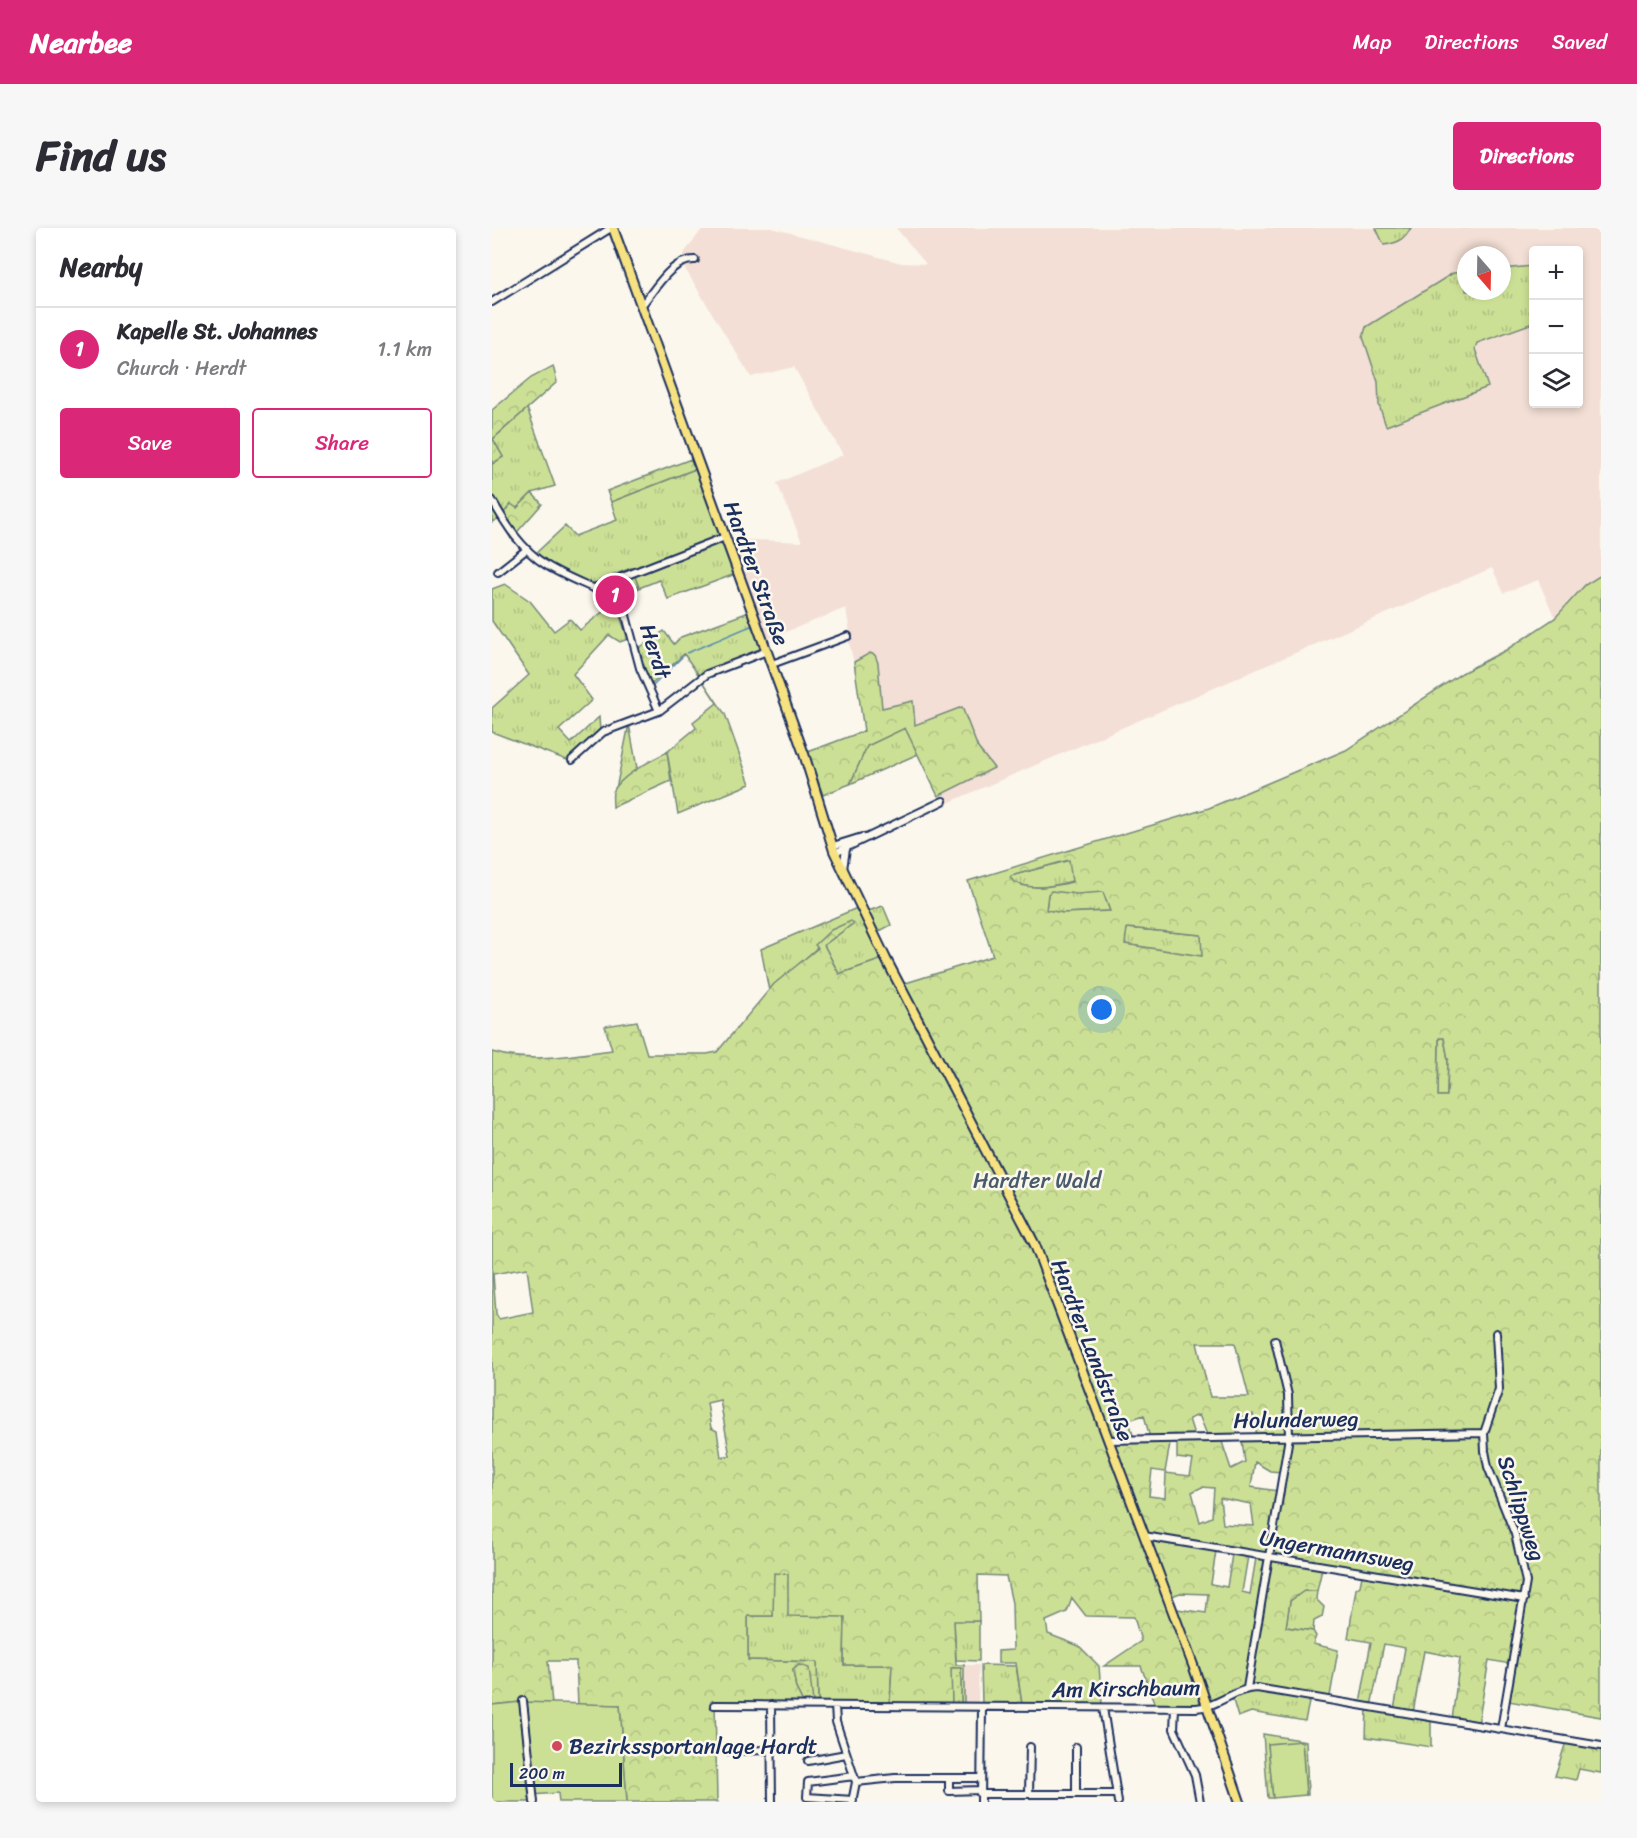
<!DOCTYPE html>
<meta charset="utf-8">
<style>
body{margin:0;font-family:Sriracha,sans-serif;background:#f7f7f7;color:#2b2b33}
.controls{position:absolute;right:18px;top:18px;display:grid;overflow:hidden;border-radius:6px;box-shadow:0 3px 9px #0003}
.controls button{width:54px;height:54px;display:grid;place-items:center;padding:0;border:0;border-bottom:2px solid #e1e1e2;background:#fff;color:#2b2b33;font:30px sans-serif}
.compass{position:absolute;left:965px;top:18px;width:54px;height:54px;border-radius:50%;background:#fff;box-shadow:0 3px 9px #0003;rotate:160deg}
.scale{position:absolute;left:18px;bottom:15px;width:112px;box-sizing:border-box;padding-left:6px;border:3px solid #1b2f5e;border-top:0;font-size:16px;line-height:21px;white-space:nowrap;color:#1b2f5e;-webkit-text-stroke:4px #fbf7ec;paint-order:stroke}
.you{position:absolute;left:610px;top:782px;width:21px;height:21px;margin:-15px;border:4px solid #fff;border-radius:50%;background:#1a73e8;box-shadow:0 0 0 9px #1a73e833}
.badge{display:grid;place-items:center;width:39px;height:39px;border-radius:50%;background:#db2777;color:#fff;font-size:20px;font-weight:700}
.pin{position:absolute;translate:-50% -50%;border:3px solid #fff;box-shadow:0 2px 6px #0006}
.list{margin:0;padding:0;list-style:none}
h2{display:flex;justify-content:space-between;align-items:center;height:78px;margin:0;padding:0 24px;font-size:26px}
h2 small{font-size:20px;font-weight:400;color:#7c7c81}
.list li{display:grid;grid-template-columns:39px 1fr auto;gap:18px;align-items:center;box-sizing:border-box;height:84px;padding:0 24px;border-top:2px solid #e1e1e2}
.list b{display:block;font-size:22px;white-space:nowrap}
.list p{margin:0;font-size:20px;white-space:nowrap;color:#7c7c81}
.list em{font-size:20px;font-style:normal;color:#7c7c81}
.actions{display:flex;gap:12px;padding:18px 24px}
.actions a{flex:1;padding:14px 0;border:2px solid #db2777;border-radius:6px;text-align:center;font-size:21px;color:#db2777}
.actions .main{background:#db2777;color:#fff}
.icon{flex:none;width:33px;height:33px;fill:none;stroke:currentColor;stroke-width:2;stroke-linecap:round;stroke-linejoin:round}
.map{position:relative;flex:none;width:1109px;height:1574px;overflow:hidden;border-radius:6px}
header{display:flex;align-items:center;gap:36px;box-sizing:border-box;height:84px;padding:0 30px;background:#db2777;color:#fff}
header strong{font-size:28px}
nav{display:flex;gap:33px;margin-inline-start:auto;font-size:21px}
.intro{display:flex;align-items:center;justify-content:space-between;box-sizing:border-box;height:144px;padding:0 36px}
h1{margin:0;font-size:42px}
.button{padding:15px 27px;border-radius:6px;background:#db2777;color:#fff;font-size:21px;font-weight:700}
main{display:flex;gap:36px;padding:0 36px}
aside{flex:1;background:#fff;border-radius:6px;box-shadow:0 3px 9px #0003}
.map>svg:first-child{display:block}
</style>
<header>
<strong>Nearbee</strong>
<nav><a>Map</a><a>Directions</a><a>Saved</a></nav>
</header>
<div class="intro"><h1>Find us</h1><a class="button">Directions</a></div>
<main>
<aside>
<h2>Nearby<small></small></h2>
<ul class="list">
<li><span class="badge">1</span><div><b>Kapelle St. Johannes</b><p>Church · Herdt</p></div><em>1.1 km</em></li>
</ul>
<div class="actions"><a class="main">Save</a><a>Share</a></div>
</aside>
<div class="map">
<svg width="1109" height="1574" viewBox="0 0 1109 1574">
<defs>
<pattern id="grass-tufts" width="24" height="20" patternUnits="userSpaceOnUse" patternTransform="scale(1.5)"><rect width="24" height="20" fill="#cce095"/><path d="M3 7l-1-3M5 7V3M7 7l1-3M15 17l-1-3M17 17v-4M19 17l1-3" fill="none" stroke="#afc083"/></pattern>
<pattern id="forest-crowns" width="20" height="18" patternUnits="userSpaceOnUse" patternTransform="scale(1.5)"><rect width="20" height="18" fill="#cce095"/><path d="M2 6a3 3 0 1 1 6 0M12 15a3 3 0 1 1 6 0" fill="none" stroke="#afc083"/></pattern>
<pattern id="park-dots" width="8" height="8" patternUnits="userSpaceOnUse" patternTransform="scale(1.5)"><rect width="8" height="8" fill="#cce095"/><path d="M2 2h.1M6 6h.1" fill="none" stroke="#afc083" stroke-width="1.8" stroke-linecap="round"/></pattern>
</defs>
<rect width="100%" height="100%" fill="#fbf7ec"/>
<filter id="ink" filterUnits="userSpaceOnUse"><feTurbulence type="fractalNoise" baseFrequency=".0167" numOctaves="2"/><feDisplacementMap in="SourceGraphic" scale="12" xChannelSelector="R" yChannelSelector="G"/><feConvolveMatrix kernelMatrix="1 2 1 2 8 2 1 2 1" color-interpolation-filters="sRGB"/></filter>
<g filter="url(#ink)">
<path fill="#f3dfd5" fill-rule="evenodd" d="M211 0H280L409 35 434 36 404 0H1109V347L1093 357 1063 390 1046 352 1012 365 1000 340 451 577 414 500 372 503 367 456 355 406 358 405 354 380 276 411 239 311 310 314 285 255 351 227 302 139 259 149 189 34 193 24ZM1042 22H1086V176H1042ZM974 27H1010V63H974Z
M472 1437H487L486 1475H472Z"/>
<path fill="url(#grass-tufts)" stroke="#74887a" stroke-width="1.5" d="M884 0H919C912 12 906 15 892 17Z
M1041 38V95L985 115 983 121 996 159 894 198 887 177 886 154 871 109 874 99 961 45 974 44V63H1010V41Z
M35 180 63 258 40 265 25 280 11 286 0 266V236L11 229 1 211Z
M203 241 246 345 176 371 167 352 147 360 139 340 101 356 55 337 43 326 73 298 83 308 125 292 119 274Z
M13 356 38 373 62 403 78 391 88 402 123 374 136 411 128 414 117 407 81 446 100 472 67 502 79 515 107 489 108 503 112 505 80 534 0 504V480L37 447 0 393V361Z
M260 383 275 423 208 449 192 426 157 459 144 422 172 403 182 416 189 409Z
M210 452 233 486 258 556 186 586 175 524 204 500 201 494 225 475Z
M137 496 145 540 124 561Z
M414 499 426 526 358 556 375 518Z
M578 632 580 653C562 658 533 665 518 650V648Z
M559 663 611 664 618 683 571 685 554 682 556 666Z
M391 678 399 697 386 704 376 683Z
M365 680 391 731 347 746 332 717 362 695 324 717 326 719 277 763 269 721Z
M635 700 710 707V729L632 716Z
M947 810H952L956 831 955 868H946Z
M281 1345H297L353 1389 352 1437H400L398 1475 326 1474 325 1434 256 1432V1388H281Z
M811 1363H825L824 1371 832 1379 830 1389 822 1393 821 1403 794 1399 798 1373Z
M462 1392 487 1393V1433L464 1432Z
M489 1437 524 1438 530 1476 490 1475Z
M761 1462 818 1470 813 1493 759 1484 746 1489 740 1469Z
M875 1480 939 1491V1519L874 1509Z
M771 1506 814 1513 816 1567H814L810 1514 776 1516 781 1570H776Z
M1074 1514 1109 1520V1545L1087 1541 1084 1552 1063 1548Z"/>
<path fill="url(#forest-crowns)" stroke="#74887a" stroke-width="1.5" fill-rule="evenodd" d="M61 138 65 154 1 211 11 229 0 236V182L39 150Z
M199 231 203 241 119 274 115 263Z
M40 265 50 276 19 311 7 290 0 294V266L11 286 19 276 25 280Z
M140 340 147 360 123 374 101 356Z
M1109 347V1489L1016 1473 1019 1436 997 1432 986 1496 960 1492 968 1430 932 1423 921 1485 902 1482 913 1420 892 1416 879 1478 868 1476 879 1414 856 1410 864 1361 868 1358 870 1348 830 1341 825 1363H812L798 1373 794 1399 821 1403 824 1408 821 1416 846 1422 837 1474 761 1462 712 1477H663L649 1438H612L649 1413 642 1389 594 1388 580 1370 575 1384 554 1393 556 1406 587 1418 607 1438 610 1476H530L524 1435H506V1423L521 1422 520 1375 514 1348 486 1347 487 1393H462L464 1437H472V1475H469V1440H460V1475H398L400 1437H352L353 1389 296 1388V1346L282 1345 281 1388H256V1432L325 1434 326 1474H321L307 1437 301 1442 304 1460 311 1474H223L225 1574H135L128 1477H86L84 1433H56L60 1476 29 1474 0 1477V824C39 836 80 827 120 822L113 798 145 793 155 826H215L225 824 282 756 326 720 323 717 339 702 359 693 362 695 332 717 347 746 391 731 404 758 501 728 476 653 717 580 854 522 970 445 1014 422 1063 390 1093 357ZM577 632 580 654C561 658 533 665 518 650L519 648ZM559 663 585 666 611 664 618 683 571 685 554 682 556 666ZM635 700 709 707 710 728 633 716ZM947 810H952L956 831 955 868H946ZM35 1040 41 1084 7 1091 4 1086 1 1046ZM705 1115H743L757 1169H718ZM228 1172 238 1228 229 1229 225 1203 219 1200 215 1175ZM761 1186 765 1208H747L742 1191ZM652 1187 658 1210 642 1211 637 1192ZM707 1187 716 1209 703 1210 697 1191ZM750 1213 753 1234 739 1241 730 1214ZM678 1215H685V1230L701 1232 698 1248 674 1245 673 1270 657 1268 660 1242 673 1244ZM763 1234 778 1243 789 1244 786 1263 759 1259ZM710 1259 722 1260 720 1289 708 1294 700 1264ZM728 1270 759 1276 762 1298 731 1296ZM724 1323 740 1326 735 1359 719 1356ZM756 1328 764 1330 758 1366 750 1364ZM688 1365 716 1366 714 1385 685 1381 680 1368Z
M378 425 383 427 386 435 390 480 421 473 423 497 470 479 486 520 502 540 446 568 413 500 375 518 358 556 331 567 316 524 372 503 362 434Z
M175 524 179 553 121 579C121 575 120 568 121 564 128 548 160 532 175 524Z"/>
<path fill="url(#park-dots)" stroke="#74887a" stroke-width="1.5" d="M307 1437 317 1440 321 1474H311L304 1460 301 1442Z
M459 1440H469V1475H460Z"/>
<path fill="#cce095" stroke="#74887a" stroke-width="1.5" d="M29 1474 128 1477 135 1574H67L66 1565 39 1567 40 1574H0V1477Z
M810 1513 814 1567 781 1570 776 1516Z"/>
<g fill="none" stroke-linecap="round" stroke-linejoin="round">
<path stroke="#5b8db0" stroke-width="1.5" d="M195 425 261 397
M160 459 191 428"/>
<defs>
<path id="minor" d="M0 74 119 0
M149 78C163 62 179 31 203 32
M0 272C14 297 29 321 54 337 76 351 102 359 125 372L132 380 148 440 167 483
M6 344 34 322
M102 360 233 309
M280 436 356 408
M80 532 111 504 167 483 215 446 275 423
M341 618 370 609
M343 625 451 573
M351 641 354 621
M1004 1105 1007 1161 992 1205 993 1223 996 1239 1023 1306 1034 1354 1009 1501
M616 1212 992 1205
M652 1308 1032 1371
M755 1460 797 1209 796 1167 783 1112
M31 1473 42 1574
M222 1477 704 1480C726 1479 743 1460 765 1460L1109 1518
M279 1477 280 1574
M343 1478 344 1494 364 1554 360 1574
M611 1480 626 1574
M683 1480 682 1501 703 1547 708 1574
M233 1523 279 1522
M316 1533 354 1526
M457 1550V1563L488 1562
M364 1554 403 1550H488
M488 1566H625
M537 1566 538 1519
M584 1566V1519
M361 1572 315 1569 316 1554 362 1548
M489 1574 490 1479"/>
<path id="major" d="M121 0 312 526 342 623 394 731 543 1017 701 1437 748 1574"/>
</defs>
<use href="#minor" stroke="#1b2f5e" stroke-width="10"/>
<use href="#major" stroke="#1b2f5e" stroke-width="12"/>
<use href="#minor" stroke="#fbf7ec" stroke-width="6"/>
<use href="#major" stroke="#f7e281" stroke-width="8"/>
</g>
</g>
<circle fill="#d1495b" stroke="#fbf7ec" stroke-width="2" cx="65" cy="1518" r="6"/>
<g text-anchor="middle" stroke-width="5" stroke-linejoin="round" paint-order="stroke">
<g font-size="22" fill="#1b2f5e" stroke="#fbf7ec">
<text transform="translate(265 345) rotate(70)" y="8">Hardter Straße</text>
<text transform="translate(164 423) rotate(72)" y="8">Herdt</text>
<text transform="translate(601 1122) rotate(69)" y="8">Hardter Landstraße</text>
<text transform="translate(804 1191) rotate(-1)" y="8">Holunderweg</text>
<text transform="translate(1030 1280) rotate(72)" y="8">Schlippweg</text>
<text transform="translate(845 1322) rotate(10)" y="8">Ungermannsweg</text>
<text transform="translate(634 1460) rotate(-1)" y="8">Am Kirschbaum</text>
</g>
<g font-size="22" fill="#475b6c" stroke="#fbf7ec">
<text x="545" y="960">Hardter Wald</text>
</g>
<g font-size="22" fill="#1b2f5e" stroke="#fbf7ec" text-anchor="start">
<text x="77" y="1526">Bezirkssportanlage Hardt</text>
</g>
</g>
</svg>
<div class="controls">
<button>+</button>
<button>−</button>
<button><svg class="icon" aria-label="layers" viewBox="0 0 24 24"><path d="M12 4l9 5-9 5-9-5zM3 14l9 5 9-5"/></svg></button>
</div>
<svg class="compass" viewBox="-18 -18 36 36"><path d="M0-13l5 13h-10z" fill="#e53935"/><path d="M0 13l5-13h-10z" fill="#7c7c81"/></svg>
<div class="scale">200 m</div>
<div class="you"></div>
<div class="pin badge" style="left:123px;top:367px">1</div>
</div>
</main>
